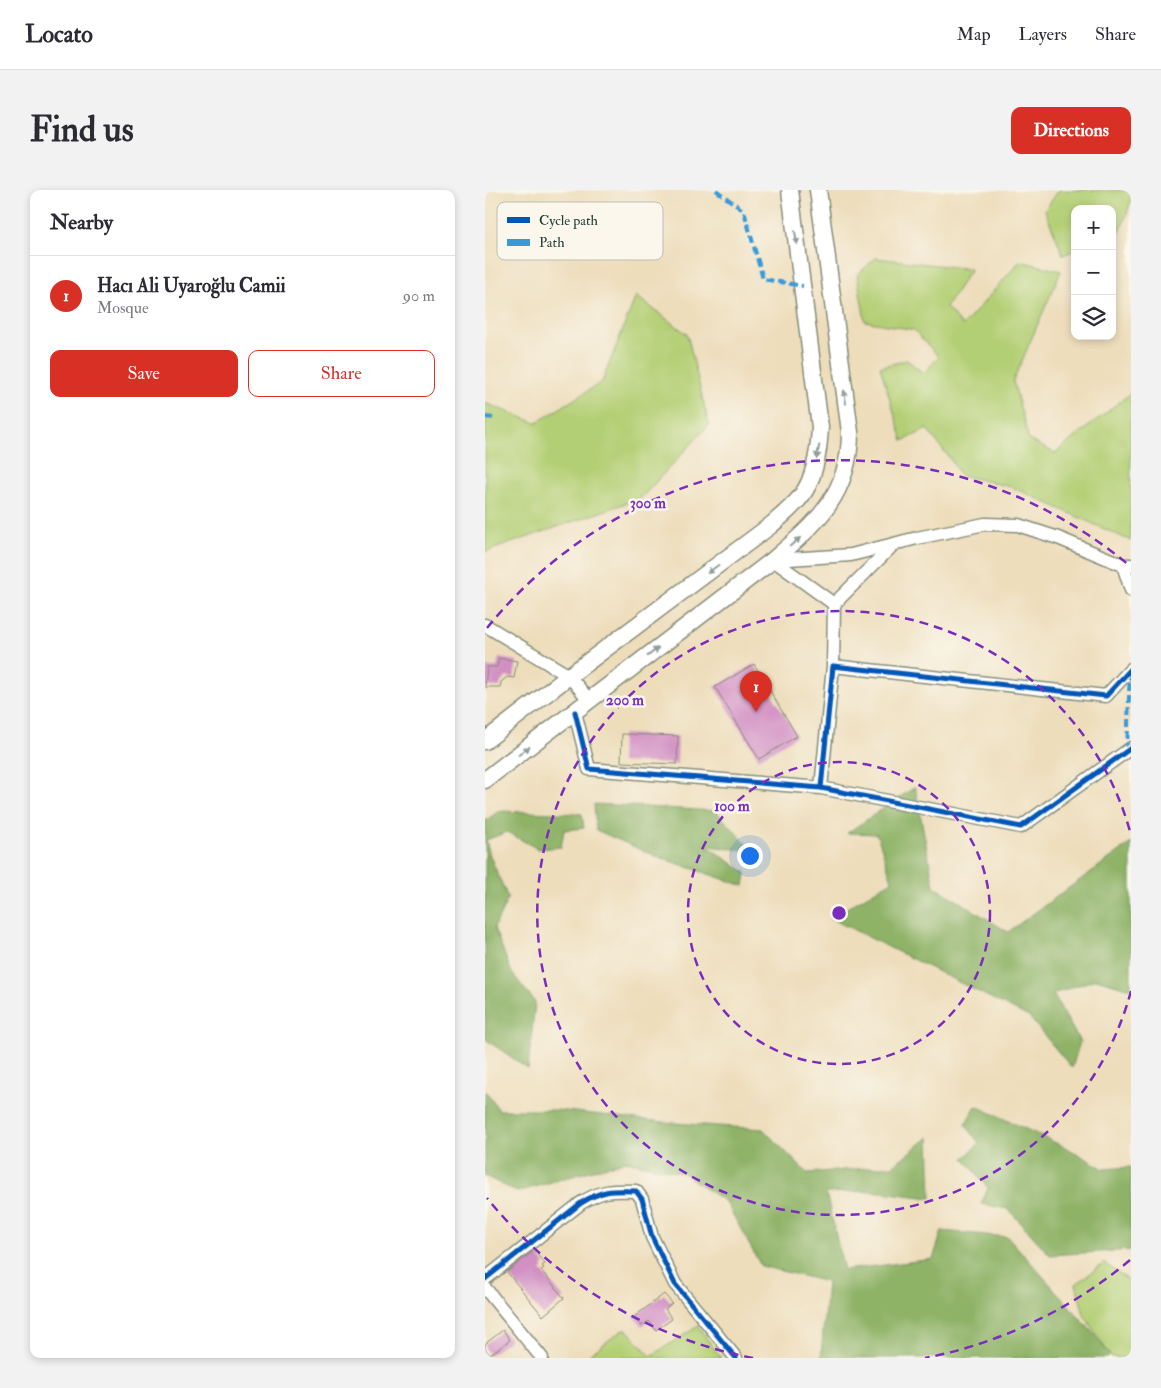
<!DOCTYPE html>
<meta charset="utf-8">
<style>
body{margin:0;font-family:"IM FELL Double Pica",serif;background:#f2f2f3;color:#2b2b33}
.controls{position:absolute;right:15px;top:15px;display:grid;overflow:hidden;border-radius:10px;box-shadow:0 2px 8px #0003}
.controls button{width:45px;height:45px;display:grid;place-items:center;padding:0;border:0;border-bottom:1px solid #e1e1e2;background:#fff;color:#2b2b33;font:25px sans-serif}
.you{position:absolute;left:264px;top:665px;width:18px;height:18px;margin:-12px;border:4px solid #fff;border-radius:50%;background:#1a73e8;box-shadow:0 0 0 8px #1a73e833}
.badge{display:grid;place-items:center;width:32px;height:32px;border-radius:50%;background:#d93025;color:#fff;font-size:16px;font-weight:700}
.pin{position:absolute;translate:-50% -41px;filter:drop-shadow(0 1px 2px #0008)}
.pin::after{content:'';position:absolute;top:26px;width:18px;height:15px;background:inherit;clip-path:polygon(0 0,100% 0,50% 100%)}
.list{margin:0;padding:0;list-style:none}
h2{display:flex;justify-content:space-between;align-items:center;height:65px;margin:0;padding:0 20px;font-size:21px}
h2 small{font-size:16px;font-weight:400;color:#7c7c81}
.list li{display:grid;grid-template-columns:32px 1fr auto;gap:15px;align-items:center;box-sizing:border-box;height:80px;padding:0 20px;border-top:1px solid #e1e1e2}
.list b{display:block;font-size:19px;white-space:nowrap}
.list p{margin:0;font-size:16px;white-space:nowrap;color:#7c7c81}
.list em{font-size:16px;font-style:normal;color:#7c7c81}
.actions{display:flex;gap:10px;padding:15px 20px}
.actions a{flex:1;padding:11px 0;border:1px solid #d93025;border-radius:10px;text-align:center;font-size:18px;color:#d93025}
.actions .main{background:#d93025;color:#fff}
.icon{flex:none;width:28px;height:28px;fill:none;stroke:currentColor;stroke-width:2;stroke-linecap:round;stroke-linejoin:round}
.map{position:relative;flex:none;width:646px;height:1168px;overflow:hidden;border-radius:10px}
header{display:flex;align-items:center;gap:30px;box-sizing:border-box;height:70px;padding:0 25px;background:#fff;border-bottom:1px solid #e1e1e2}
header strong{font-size:24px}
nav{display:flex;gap:28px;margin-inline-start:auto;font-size:18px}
.intro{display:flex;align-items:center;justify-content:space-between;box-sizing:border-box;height:120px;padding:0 30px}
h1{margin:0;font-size:35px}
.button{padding:12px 22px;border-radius:10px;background:#d93025;color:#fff;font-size:18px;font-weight:700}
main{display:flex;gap:30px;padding:0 30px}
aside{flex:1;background:#fff;border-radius:10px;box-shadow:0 2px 8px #0003}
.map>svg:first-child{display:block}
</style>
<header>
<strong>Locato</strong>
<nav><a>Map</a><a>Layers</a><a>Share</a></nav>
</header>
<div class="intro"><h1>Find us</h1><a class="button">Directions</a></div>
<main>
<aside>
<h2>Nearby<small></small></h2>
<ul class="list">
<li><span class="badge">1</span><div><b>Hacı Ali Uyaroğlu Camii</b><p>Mosque</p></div><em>90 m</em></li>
</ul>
<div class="actions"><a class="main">Save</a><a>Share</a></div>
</aside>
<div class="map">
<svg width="646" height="1168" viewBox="0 0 646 1168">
<rect width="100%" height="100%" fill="#fbf7ec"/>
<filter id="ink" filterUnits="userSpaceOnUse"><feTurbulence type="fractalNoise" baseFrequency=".02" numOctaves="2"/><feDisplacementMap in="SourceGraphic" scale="10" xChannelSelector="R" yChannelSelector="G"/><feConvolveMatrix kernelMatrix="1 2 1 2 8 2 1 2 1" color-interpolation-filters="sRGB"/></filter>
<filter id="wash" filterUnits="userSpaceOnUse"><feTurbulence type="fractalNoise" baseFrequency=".0096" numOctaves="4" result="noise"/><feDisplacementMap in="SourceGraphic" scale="20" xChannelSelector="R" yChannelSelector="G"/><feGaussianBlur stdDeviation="1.12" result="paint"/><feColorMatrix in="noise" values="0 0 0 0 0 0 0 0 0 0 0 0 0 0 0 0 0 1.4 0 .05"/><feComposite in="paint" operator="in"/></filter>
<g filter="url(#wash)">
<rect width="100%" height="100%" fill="#edddbb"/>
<path fill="#b3cf75" stroke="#698654" d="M574 0H646V12L635 42 627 45V19H590V60L578 65 560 20Z
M391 68 486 79 461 117 478 136 535 71 576 81 528 191 544 250 570 263 646 203V351L527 297 475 285 466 270 442 239 418 251 395 177 422 170 438 183 454 167 429 140 380 131 372 85Z
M151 106 202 144 224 235 156 308 0 362V213L51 233 117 192Z
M619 1073 646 1092V1168L626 1167 599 1125 591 1094Z
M213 1136 236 1168H100L140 1138 166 1166Z"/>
<path fill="#8eb266" stroke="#56784d" d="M430 597 449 696 523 742 646 653V799L611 789 568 804 595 852 587 878 544 827 345 728 407 691 392 644 362 643Z
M109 614 231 621 268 661 222 656 261 683 259 696 170 666 111 640Z
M14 621 97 624 99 638 79 640 76 657 53 659 22 642 1 650 5 666 23 708 9 738 27 783 50 812 43 879 0 849V631Z
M0 901 14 920H72L188 933 278 939 322 983 407 976 444 947 446 1008 386 1001 341 1003 359 1080 448 1069 457 1041 523 1047 609 1144 624 1164 623 1168H336L342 1092 276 1076 241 1012 198 983 140 971 32 1002 0 986Z
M491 916 584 959 619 979 646 977V1060L565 1065 523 1019 496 1014 503 998 479 968 494 953 480 934Z"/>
<g id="blocks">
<path fill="#d28fc4" d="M14 468 32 471 29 488 22 487 16 492 15 497H0L2 477H12Z
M269 474 312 546 274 569 230 497Z
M137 544 193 546 192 574 136 572Z
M49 1061 60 1074 57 1076 59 1078 56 1080 79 1108 58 1126 22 1082Z
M179 1104 187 1113 180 1119 187 1129 171 1140 164 1131 157 1136 149 1127Z
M18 1140 25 1150 5 1165 0 1159V1154Z"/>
</g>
</g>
<g filter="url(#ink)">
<use href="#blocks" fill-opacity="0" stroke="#868d78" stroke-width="1"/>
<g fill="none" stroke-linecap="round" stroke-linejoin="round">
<defs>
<path id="minor" d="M288 370 366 365 432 348 500 334 533 335 573 348 638 375H646
M288 370 349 414
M638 375 646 400
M0 435 84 486 105 511
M348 476 349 414 409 354
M90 522 104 579 336 598 536 637 646 558
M336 598 348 476 621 506 646 479
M0 1089 96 1013C117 1000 126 1000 151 1001L157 1009 167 1047 190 1094 251 1168
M0 1098 57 1168"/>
<path id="major" d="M0 551 84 486 285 336C297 326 308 317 317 305 331 286 334 259 335 237L305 0
M0 590 288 370C332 333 365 304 365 242L333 0"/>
</defs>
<use href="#minor" stroke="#868d78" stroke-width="15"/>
<use href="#major" stroke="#868d78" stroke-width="19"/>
<use href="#minor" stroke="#fff" stroke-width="12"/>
<use href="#major" stroke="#fff" stroke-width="16"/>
<path stroke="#3a99d8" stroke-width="4" stroke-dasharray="8 4" stroke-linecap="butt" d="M231 0 259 21 278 89 318 96
M0 227 9 228
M642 561 645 480"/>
<defs>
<path id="cycleway" d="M90 522 104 579 336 598 536 637 646 558
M336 598 348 476 621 506 646 479
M0 1089 96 1013C117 1000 126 1000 151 1001L157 1009 167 1047 190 1094 251 1168"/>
</defs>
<use href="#cycleway" stroke="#fbf7ec" stroke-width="8"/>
<use href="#cycleway" stroke="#0057b8" stroke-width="5"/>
</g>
<defs><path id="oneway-solid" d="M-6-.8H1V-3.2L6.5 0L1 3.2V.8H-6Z" transform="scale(1.25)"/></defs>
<g fill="#8f9e9a">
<use href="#oneway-solid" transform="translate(311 48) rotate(82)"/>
<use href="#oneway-solid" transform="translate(360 207) rotate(-98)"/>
<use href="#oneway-solid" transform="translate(333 262) rotate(101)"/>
<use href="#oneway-solid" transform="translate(310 352) rotate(-40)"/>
<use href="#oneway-solid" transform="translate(228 379) rotate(143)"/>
<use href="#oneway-solid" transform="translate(168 462) rotate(-38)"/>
<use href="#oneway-solid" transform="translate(39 561) rotate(-37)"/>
</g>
</g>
<g fill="none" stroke="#7b2cbf" stroke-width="2.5" stroke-dasharray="9 6">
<circle cx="354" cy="723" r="151"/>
<path d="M646 801A302 302 0 1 1 646 645"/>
<path d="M645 1070A453 453 0 0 1 440 1168M268 1168A453 453 0 0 1 2 1008M2 438A453 453 0 0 1 645 376"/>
</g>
<rect x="12" y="12" width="166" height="58" rx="8" fill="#fbf7ec" stroke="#b9bfb5" stroke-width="1"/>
<rect x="22" y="27" width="23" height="6" fill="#0057b8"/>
<rect x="22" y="49" width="23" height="7" fill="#3a99d8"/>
<g font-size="14" fill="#1f3d34">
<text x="54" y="35">Cycle path</text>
<text x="54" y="57">Path</text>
</g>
<circle cx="354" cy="723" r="8" fill="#7b2cbf" stroke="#fbf7ec" stroke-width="2.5"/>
<g font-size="15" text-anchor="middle" font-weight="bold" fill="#7b2cbf" stroke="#fbf7ec" stroke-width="5" stroke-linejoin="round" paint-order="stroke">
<text x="163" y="318">300 m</text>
<text x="140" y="515">200 m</text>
<text x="247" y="621">100 m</text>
</g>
</svg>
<div class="controls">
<button>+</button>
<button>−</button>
<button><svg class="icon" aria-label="layers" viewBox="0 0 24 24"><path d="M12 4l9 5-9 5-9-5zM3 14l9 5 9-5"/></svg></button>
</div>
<div class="you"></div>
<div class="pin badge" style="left:271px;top:522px">1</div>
</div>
</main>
